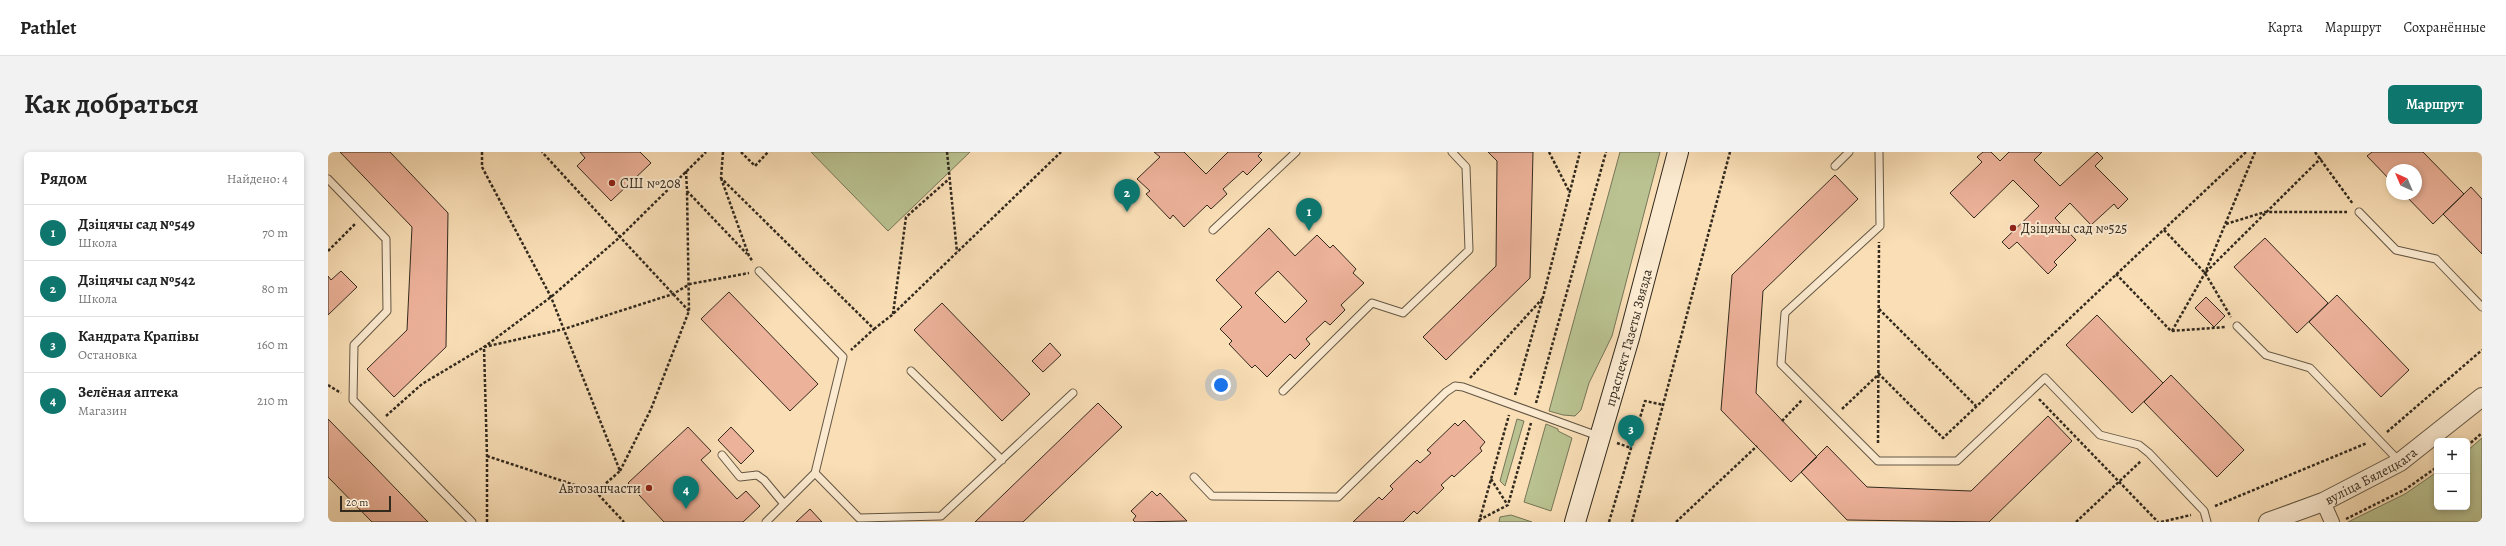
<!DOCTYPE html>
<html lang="ru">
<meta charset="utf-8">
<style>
body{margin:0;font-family:Alegreya,serif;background:#f2f2f2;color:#222}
.controls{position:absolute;right:12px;bottom:12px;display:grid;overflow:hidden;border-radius:6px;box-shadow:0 2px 6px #0003}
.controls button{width:36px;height:36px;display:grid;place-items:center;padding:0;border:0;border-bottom:1px solid #e0e0e0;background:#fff;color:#222;font:20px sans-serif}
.compass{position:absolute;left:2058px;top:12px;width:36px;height:36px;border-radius:50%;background:#fff;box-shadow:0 2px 6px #0003;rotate:316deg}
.scale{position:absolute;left:12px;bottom:10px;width:51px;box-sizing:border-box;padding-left:4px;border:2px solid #332a1e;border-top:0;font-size:11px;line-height:14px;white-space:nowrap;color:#332a1e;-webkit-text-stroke:3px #fbead0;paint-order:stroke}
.you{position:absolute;left:893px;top:233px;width:14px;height:14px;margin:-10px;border:3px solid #fff;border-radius:50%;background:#1a73e8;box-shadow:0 0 0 6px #1a73e833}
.badge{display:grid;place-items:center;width:26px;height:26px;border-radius:50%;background:#0f766e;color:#fff;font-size:13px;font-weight:700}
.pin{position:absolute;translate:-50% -33px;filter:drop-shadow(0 1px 2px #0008)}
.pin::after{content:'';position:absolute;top:21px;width:14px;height:12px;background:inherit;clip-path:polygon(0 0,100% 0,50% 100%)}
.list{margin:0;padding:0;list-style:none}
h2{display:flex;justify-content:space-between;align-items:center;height:52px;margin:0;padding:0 16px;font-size:17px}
h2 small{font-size:13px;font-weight:400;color:#767676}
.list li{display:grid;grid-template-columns:26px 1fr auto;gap:12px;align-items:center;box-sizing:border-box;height:56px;padding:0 16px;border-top:1px solid #e0e0e0}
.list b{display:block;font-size:15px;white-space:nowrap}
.list p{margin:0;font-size:13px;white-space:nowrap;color:#767676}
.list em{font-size:13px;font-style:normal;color:#767676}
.map{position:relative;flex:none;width:2154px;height:370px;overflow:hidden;border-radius:6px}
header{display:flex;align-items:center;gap:24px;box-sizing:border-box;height:56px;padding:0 20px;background:#fff;border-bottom:1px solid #e0e0e0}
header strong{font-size:19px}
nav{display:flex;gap:22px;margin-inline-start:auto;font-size:14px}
.intro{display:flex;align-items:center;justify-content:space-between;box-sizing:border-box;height:96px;padding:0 24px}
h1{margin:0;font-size:28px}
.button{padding:10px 18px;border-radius:6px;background:#0f766e;color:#fff;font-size:14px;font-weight:700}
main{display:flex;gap:24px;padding:0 24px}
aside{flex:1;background:#fff;border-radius:6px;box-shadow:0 2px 6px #0003}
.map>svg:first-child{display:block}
</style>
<header>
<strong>Pathlet</strong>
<nav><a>Карта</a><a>Маршрут</a><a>Сохранённые</a></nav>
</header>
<div class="intro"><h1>Как добраться</h1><a class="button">Маршрут</a></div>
<main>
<aside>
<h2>Рядом<small>Найдено: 4</small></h2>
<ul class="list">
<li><span class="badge">1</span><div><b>Дзіцячы сад №549</b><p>Школа</p></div><em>70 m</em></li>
<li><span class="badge">2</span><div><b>Дзіцячы сад №542</b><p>Школа</p></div><em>80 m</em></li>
<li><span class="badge">3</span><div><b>Кандрата Крапівы</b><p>Остановка</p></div><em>160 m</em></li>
<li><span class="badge">4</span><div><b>Зелёная аптека</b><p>Магазин</p></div><em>210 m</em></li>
</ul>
</aside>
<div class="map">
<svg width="2154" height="370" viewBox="0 0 2154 370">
<rect width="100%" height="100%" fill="#f9deb6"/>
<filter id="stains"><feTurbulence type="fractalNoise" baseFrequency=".005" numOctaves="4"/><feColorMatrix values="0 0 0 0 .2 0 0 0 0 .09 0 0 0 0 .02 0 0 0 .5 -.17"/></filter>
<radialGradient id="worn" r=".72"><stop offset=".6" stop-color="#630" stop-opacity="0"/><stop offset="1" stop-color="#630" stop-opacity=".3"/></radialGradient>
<path fill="#bac291" stroke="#767658" d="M483 0H642L560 79Z
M1292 0H1332L1284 184 1261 231 1253 258 1247 264 1235 263 1221 259Z
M1189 267 1196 269 1177 334 1172 329Z
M1218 272 1230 277V279L1244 286 1223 359 1196 350Z
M2154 286V370H2020L2077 342 2109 320V355H2139V299Z
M1183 363 1204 370H1171L1172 365Z"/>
<path fill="#edb29a" stroke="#332a1e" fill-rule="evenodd" d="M12 0H62L120 61 118 195 66 245 39 217 79 178 84 75Z
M252 0H312L323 11 283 49 249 14 257 6Z
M826 0H856L878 22 900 0H934L930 4 934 8 919 23 915 19 895 37 899 42 883 57 879 53 856 75 845 63 842 67 818 42 822 39 809 27 832 5Z
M1160 0H1205L1202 126 1118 208 1095 185 1168 114 1169 9Z
M1655 0H1663L1672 9 1681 0H1714L1706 8 1732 34 1769 0 1775 6 1767 14 1800 47 1790 57 1786 52 1763 73 1742 51 1727 66 1748 88 1726 110 1729 113 1720 122 1689 90 1681 97 1674 90 1711 54 1685 28 1646 66 1622 41 1654 10 1649 5Z
M2044 0H2095L2136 42 2105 72 2076 42H2088V18H2064V30L2039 4Z
M1507 23 1530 47 1435 139 1428 241 1489 305 1463 330 1393 258 1404 123Z
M2143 35 2154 47V102L2115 62Z
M941 76 967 104 989 83 1002 96 1005 93 1028 117 1025 121 1036 131 1013 153 1017 158 1002 173 997 169 978 187 982 192 967 207 962 202 939 225 927 213 924 216 901 192 904 189 892 177 914 155 888 128ZM950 119 979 149 957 171 927 141Z
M1937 86 2000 151 1969 181 1906 115Z
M13 119 29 135 0 163V124L3 128Z
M401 140 490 232 462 259 373 167Z
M2009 143 2081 218 2053 245 1981 170Z
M1878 145 1897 164 1886 175 1867 156Z
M614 151 702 242 674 269 586 178Z
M1769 163 1835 231 1804 261 1738 193Z
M722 191 733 203 715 220 704 209Z
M1843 223 1916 298 1889 325 1816 250Z
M770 251 794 275 695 370H647Z
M1720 264 1744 289 1661 370 1519 368 1473 320 1499 294 1539 335 1643 339Z
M0 267 43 311 100 370H44L0 325Z
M1136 268 1157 290 1152 296 1154 299 1126 325 1124 323 1113 333 1116 336 1089 362 1086 359 1075 370H1025L1051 345 1054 348 1065 337 1062 334 1089 308 1092 311 1103 301 1099 298 1127 271 1130 274Z
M360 275 383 299 373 308 409 347 418 339 432 354 415 370H336L300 331Z
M403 275 426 299 413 312 390 288Z
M824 339 829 344 832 341 859 369 807 370 805 368 808 364 803 359Z
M482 357 494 370H468Z"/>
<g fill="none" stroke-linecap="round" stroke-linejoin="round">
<defs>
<path id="service" d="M1551 0 1552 74 1457 161 1453 212 1550 309H1629L1717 226 1772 283 1811 293 1821 301 1876 359 1879 370
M1507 14 1521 0
M0 27 58 87 59 159 26 193 25 248 144 370
M2031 60 2068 98 2108 107 2154 155
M885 78 968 0
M431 119 515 205 487 321
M1909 174 1938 203 1982 216 2071 309
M583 219 674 308
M955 239 1044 151 1075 161 1141 98 1138 15 1124 0
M394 303 412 325 429 323 436 328 456 352
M866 325 884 344 1010 345 1118 240 1127 234 1135 235 1270 284
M438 370 487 321 531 366 613 364 745 241"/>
<path id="minor" d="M1995 350 2004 370"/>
<g id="tertiary">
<path id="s1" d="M1940 370 1995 350 2072 310 2154 245"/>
</g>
<g id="secondary">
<path id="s2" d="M1247 370 1301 186 1350 0"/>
</g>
</defs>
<use href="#service" stroke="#645744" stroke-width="9"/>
<use href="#minor" stroke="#645744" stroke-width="16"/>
<use href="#tertiary" stroke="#645744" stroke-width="20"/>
<use href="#secondary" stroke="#332a1e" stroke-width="22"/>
<path stroke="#332a1e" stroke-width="2.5" stroke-dasharray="3 2" stroke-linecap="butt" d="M154 0V15L223 145 292 319 268 340 296 370
M395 0 393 26 546 177 523 198
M413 0 427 14 440 0
M619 0 629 100
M1221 0 1242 41
M1987 0 2025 52
M358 19 359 39 419 102
M393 26 421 104 425 110
M1898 72 1937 60H2019
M1836 78 1877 121 1903 165
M0 99 28 71
M1878 120 1993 6
M1788 122 1843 179 1898 175
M1551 157 1648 254
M361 159 292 85 378 0
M565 162 578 65 621 27
M546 177 564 163 733 0
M1844 179 1877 121 1927 0
M1142 226 1214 147
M0 233 13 241
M1187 243 1215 145 1252 0
M1711 247 1830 370
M1208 251 1278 0
M1514 257 1551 222 1615 286 1918 0
M58 264 94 232 156 195 223 145 292 85 214 0
M1454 269 1474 248
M2059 280 2154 198
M1289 291 1303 296
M1550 291 1551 90
M2139 294 2154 281
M159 304 268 340
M292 319 323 257 361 159 359 39
M1163 327 1179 352
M1887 354 2039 291
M2018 367 2078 337 2109 315
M1151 368 1180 353 1203 271
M159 370V304L156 195 236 177 345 142 362 132 421 121
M1151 370 1181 263
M1281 370 1317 249 1336 253
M1304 370 1402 0
M1348 370 1429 294
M1748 370 1813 309
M1833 370 1863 363"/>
<use href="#service" stroke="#fbead0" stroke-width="7"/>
<use href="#minor" stroke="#fbead0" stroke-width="14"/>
<use href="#tertiary" stroke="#fbead0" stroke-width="18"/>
<use href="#secondary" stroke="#fbead0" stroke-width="20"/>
</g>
<g fill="#8f2418" stroke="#fbead0" stroke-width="1.5">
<circle cx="284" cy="31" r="4"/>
<circle cx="1685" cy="76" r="4"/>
<circle cx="321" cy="336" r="4"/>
</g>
<g text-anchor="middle" stroke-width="4" stroke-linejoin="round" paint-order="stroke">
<g font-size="14" fill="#332a1e" stroke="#fbead0" text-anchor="start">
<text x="292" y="36">СШ №208</text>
<text x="1693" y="81">Дзіцячы сад №525</text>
<text x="313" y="341" text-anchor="end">Автозапчасти</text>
</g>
<g font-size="14" fill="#332a1e" stroke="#fbead0">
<text dy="5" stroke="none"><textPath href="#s2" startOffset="192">праспект Газеты Звязда</textPath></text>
<text dy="5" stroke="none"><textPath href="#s1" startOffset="113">вуліца Бялецкага</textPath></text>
</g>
</g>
<rect width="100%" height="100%" filter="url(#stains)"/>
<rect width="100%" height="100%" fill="url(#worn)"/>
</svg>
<div class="controls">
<button>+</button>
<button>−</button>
</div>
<svg class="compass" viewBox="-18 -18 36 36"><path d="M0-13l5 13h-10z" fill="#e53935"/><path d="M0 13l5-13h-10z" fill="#767676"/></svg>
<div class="scale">20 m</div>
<div class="you"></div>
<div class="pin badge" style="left:981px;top:79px">1</div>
<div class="pin badge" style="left:799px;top:60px">2</div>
<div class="pin badge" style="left:1303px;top:296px">3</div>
<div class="pin badge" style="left:358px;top:357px">4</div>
</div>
</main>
